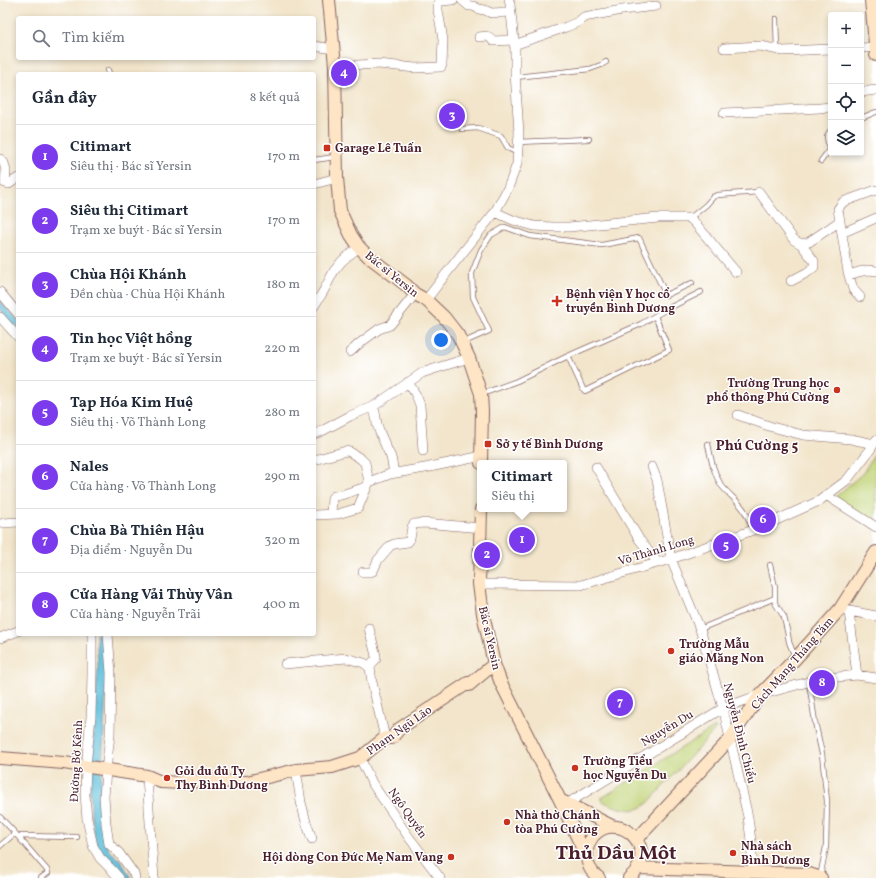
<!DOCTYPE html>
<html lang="vi">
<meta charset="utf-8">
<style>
body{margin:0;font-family:Vollkorn,serif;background:#f6f6f7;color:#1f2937}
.controls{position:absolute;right:12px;top:12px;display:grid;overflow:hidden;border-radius:4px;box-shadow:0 2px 6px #0003}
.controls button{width:36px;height:36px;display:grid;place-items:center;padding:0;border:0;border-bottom:1px solid #e0e1e3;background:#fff;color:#1f2937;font:20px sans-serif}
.you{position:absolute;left:441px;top:340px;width:14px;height:14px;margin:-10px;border:3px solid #fff;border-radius:50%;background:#1a73e8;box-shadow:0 0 0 6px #1a73e833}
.badge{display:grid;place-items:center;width:26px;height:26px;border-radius:50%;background:#7c3aed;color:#fff;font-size:13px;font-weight:700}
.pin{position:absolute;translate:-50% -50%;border:2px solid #fff;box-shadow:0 1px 4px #0006}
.popup{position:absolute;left:477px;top:460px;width:90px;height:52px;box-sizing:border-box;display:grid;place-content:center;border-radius:4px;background:#fff;filter:drop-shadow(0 1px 3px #0005);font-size:13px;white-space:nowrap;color:#747a83}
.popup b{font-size:15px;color:#1f2937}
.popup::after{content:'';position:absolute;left:50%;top:100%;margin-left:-8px;border:8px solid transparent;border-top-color:#fff}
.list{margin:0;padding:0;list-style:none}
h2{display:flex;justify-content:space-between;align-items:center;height:52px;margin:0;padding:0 16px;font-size:17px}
h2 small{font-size:13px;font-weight:400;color:#747a83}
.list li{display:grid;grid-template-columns:26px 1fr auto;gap:12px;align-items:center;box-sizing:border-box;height:64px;padding:0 16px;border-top:1px solid #e0e1e3}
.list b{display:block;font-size:15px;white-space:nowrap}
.list p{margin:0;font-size:13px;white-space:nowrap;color:#747a83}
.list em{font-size:13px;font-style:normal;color:#747a83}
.icon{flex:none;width:22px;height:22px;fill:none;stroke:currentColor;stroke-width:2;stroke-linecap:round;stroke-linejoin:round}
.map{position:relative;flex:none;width:876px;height:878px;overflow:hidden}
.search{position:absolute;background:#fff;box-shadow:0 2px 6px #0003;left:16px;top:16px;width:300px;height:44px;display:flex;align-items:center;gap:10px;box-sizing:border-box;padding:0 14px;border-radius:4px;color:#747a83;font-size:15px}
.panel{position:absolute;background:#fff;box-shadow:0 2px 6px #0003;left:16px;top:72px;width:300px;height:564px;border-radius:4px}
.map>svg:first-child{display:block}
</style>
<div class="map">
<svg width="876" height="878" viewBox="0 0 876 878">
<rect width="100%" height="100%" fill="#fff"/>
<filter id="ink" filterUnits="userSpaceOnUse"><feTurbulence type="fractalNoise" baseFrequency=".025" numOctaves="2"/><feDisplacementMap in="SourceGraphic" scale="8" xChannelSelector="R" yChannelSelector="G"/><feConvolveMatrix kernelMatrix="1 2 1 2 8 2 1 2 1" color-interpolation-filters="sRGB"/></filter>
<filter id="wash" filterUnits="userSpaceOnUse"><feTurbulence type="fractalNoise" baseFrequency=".012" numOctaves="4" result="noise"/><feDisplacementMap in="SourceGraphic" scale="16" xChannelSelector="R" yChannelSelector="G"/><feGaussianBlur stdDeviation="0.9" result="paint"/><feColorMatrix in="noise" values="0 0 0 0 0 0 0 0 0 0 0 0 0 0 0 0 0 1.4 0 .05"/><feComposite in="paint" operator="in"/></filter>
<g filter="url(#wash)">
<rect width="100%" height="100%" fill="#f2e5cb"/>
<path fill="#c1d377" stroke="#867951" d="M876 452V527L833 499 863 473Z
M715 727 716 729 649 802C645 805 642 808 637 809 628 812 607 805 600 799Z"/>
<path fill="#5dbfdb" stroke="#546f83" d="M0 300 18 320V331L14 328 0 308Z
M96 634H104L107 673 101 786 108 849 121 861 131 878H123L113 864 102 856 95 840 91 812 90 789 98 665Z"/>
</g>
<g filter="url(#ink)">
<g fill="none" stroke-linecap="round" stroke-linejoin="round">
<defs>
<path id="lane" d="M776 19 777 50
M108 70 109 74
M516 77 590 69 601 65 606 62
M861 118 876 112
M462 129 478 128 501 136 508 148 518 153
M518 142 589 139
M314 160 335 157
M821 161 829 150 827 136 831 130
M690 218 706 205 713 197 717 195 759 192
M462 343 489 331 473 297 472 273 481 250 491 235 505 227 530 236 602 245 639 238 666 295 692 283
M568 356 583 389 585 391 669 350 655 316
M482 394 517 381 568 356 641 324 665 310 701 292
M708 444C711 458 713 472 721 485 728 494 738 501 744 510 748 516 750 523 753 530
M770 565 775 587V603L784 617 788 635 789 642 795 657
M700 629 775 598
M808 682 810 689 815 722 822 754 827 801 826 847 820 877
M0 817 15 833 0 846
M15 833 47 870 48 873 41 878
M18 836 77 837"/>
<path id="street" d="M462 0 469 6H473L479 9 485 10 491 13 511 12
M479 37C486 36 489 35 493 41L514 40
M514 45 566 27 578 22 584 17 622 10 656 6
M314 46 334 49
M724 48 761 46 783 51 831 49
M861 48 876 47
M335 66 379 64 415 68 441 67 442 65 443 40 438 10V3L440 1 453 0
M861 92 876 90
M724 113 820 108 831 107
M0 159 4 163 6 171 5 183 9 184 18 178
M314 184 337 178
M759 192 794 240 801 244 809 242 840 221
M495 212 513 220 534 226 553 227H569L658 218H690L695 223 736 272
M842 233 876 218
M849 275C858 272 867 269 876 271
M791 281 808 272 814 267V261L801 244
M0 292 18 314
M860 297 853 289 848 272 838 209 843 202 876 190
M426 300 449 270 495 212 508 188 517 164 519 133 515 73V50L510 4 509 0
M314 306 323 292 334 271 342 261 359 247
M0 317 18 337
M350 352 360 343 379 329 390 325 415 294
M408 382 416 395 420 405 423 451
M374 406 377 424 380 433 387 449 391 457 394 473
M738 415 772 427 803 435 851 439 874 444
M314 434 320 432 350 416 374 406 422 373 440 367 469 358
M314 460 339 453 346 451 350 452 361 459 365 463 369 482
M596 467 639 539 658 563
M652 467 657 480 671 559 700 629 723 708 748 817 751 841 753 872
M826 495 876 527
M331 514 332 498 334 496 341 495 366 487
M314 515 338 514 358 508 369 482 390 474 425 468 482 456
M3 523 18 522
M363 572H370L373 571 378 560 390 546 394 544 408 542 410 539 412 527 414 524 424 523 481 528
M479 584 581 585 671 559 759 528 819 501 847 480 870 450 876 440
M844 610 876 616
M849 612 857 675
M369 628 376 656V659L372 663 370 668 372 682 385 738
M92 634V673L91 717 86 766 85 794 87 819 93 846 100 858 112 870 119 878
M108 634 111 673 110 735 106 770 104 797 106 824 109 844 119 853 134 874 135 878
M0 638 18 631
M285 664 346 658 364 663 370 668
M360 758 372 783 408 836 440 878
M296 770 301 802 306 822 312 839
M147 776 149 809 154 878
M564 806 573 800 723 708 760 695 819 679 857 675 876 678"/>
<path id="secondary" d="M329 0 335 66 337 178 340 211 351 235 359 247 369 257 406 285 415 294 426 300 444 317 458 335 462 343 469 358 481 394 482 411 481 463
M871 0 876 55
M481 509 479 584 483 614 494 664 501 683 560 800 586 856
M0 758 64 763 147 776 161 782 182 783 183 781 247 782 296 770 332 767 360 758 385 738H392L399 729 468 683 469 685 494 664
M560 800 614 827
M637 839 730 739 760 695 796 658 840 609 876 552
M638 868 809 874 821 878
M599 878C590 872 586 862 587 852 587 845 590 840 594 835 621 808 662 852 629 878"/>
</defs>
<use href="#lane" stroke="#856463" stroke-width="6"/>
<use href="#street" stroke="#856463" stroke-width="10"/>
<use href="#secondary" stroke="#856463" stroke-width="14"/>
<use href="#lane" stroke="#fff" stroke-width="4.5"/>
<use href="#street" stroke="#fff" stroke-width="9"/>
<use href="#secondary" stroke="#fde5c5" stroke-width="12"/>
</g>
</g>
<g fill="#c8321e" stroke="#fff" stroke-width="1.5">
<rect x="323" y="144" width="8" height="8" rx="2"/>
<path d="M555 295h4v4h4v4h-4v4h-4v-4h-4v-4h4z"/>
<circle cx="837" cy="390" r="4"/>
<rect x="484" y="440" width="8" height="8" rx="2"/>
<circle cx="671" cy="651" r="4"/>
<circle cx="575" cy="768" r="4"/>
<circle cx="167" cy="778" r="4"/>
<circle cx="507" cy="822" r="4"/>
<circle cx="733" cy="853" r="4"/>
<circle cx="451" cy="857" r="4"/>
</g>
<g text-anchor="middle" stroke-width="3" stroke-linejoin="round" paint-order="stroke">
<g font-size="12" font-weight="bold" fill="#4a1f2b" stroke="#fff" text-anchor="start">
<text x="335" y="152">Garage Lê Tuấn</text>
<text x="566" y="298">Bệnh viện Y học cổ<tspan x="566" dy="14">truyền Bình Dương</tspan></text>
<text x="829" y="387" text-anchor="end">Trường Trung học<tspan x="829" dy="14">phổ thông Phú Cường</tspan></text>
<text x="496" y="448">Sở y tế Bình Dương</text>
<text x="679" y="648">Trường Mẫu<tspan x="679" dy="14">giáo Măng Non</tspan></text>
<text x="583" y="765">Trường Tiểu<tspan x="583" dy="14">học Nguyễn Du</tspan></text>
<text x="175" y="775">Gỏi đu đủ Ty<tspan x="175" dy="14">Thy Bình Dương</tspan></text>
<text x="515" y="819">Nhà thờ Chánh<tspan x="515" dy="14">tòa Phú Cường</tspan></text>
<text x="741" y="850">Nhà sách<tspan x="741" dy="14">Bình Dương</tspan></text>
<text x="443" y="861" text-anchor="end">Hội dòng Con Đức Mẹ Nam Vang</text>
</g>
<g font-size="12" fill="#4a1f2b" stroke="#fff">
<text transform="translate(392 274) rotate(39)" y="4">Bác sĩ Yersin</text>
<text transform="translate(656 550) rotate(-17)" y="4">Võ Thành Long</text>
<text transform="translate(490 638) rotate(77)" y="4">Bác sĩ Yersin</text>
<text transform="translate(792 663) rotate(-49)" y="4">Cách Mạng Tháng Tám</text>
<text transform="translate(667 728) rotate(-31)" y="4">Nguyễn Du</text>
<text transform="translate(399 730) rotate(-35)" y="4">Phạm Ngũ Lão</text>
<text transform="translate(740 733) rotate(76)" y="4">Nguyễn Đình Chiểu</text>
<text transform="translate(76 761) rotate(-87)" y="4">Đường Bờ Kênh</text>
<text transform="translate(408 813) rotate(55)" y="4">Ngô Quyền</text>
</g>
<g font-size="14" font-weight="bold" fill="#4a1f2b" stroke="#fff">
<text x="757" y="450">Phú Cường 5</text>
</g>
<g font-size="20" font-weight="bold" fill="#4a1f2b" stroke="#fff">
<text x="616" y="859">Thủ Dầu Một</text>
</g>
</g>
</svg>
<div class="controls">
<button>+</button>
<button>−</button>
<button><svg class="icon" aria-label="locate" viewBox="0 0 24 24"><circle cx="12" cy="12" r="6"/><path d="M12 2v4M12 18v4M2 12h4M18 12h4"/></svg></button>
<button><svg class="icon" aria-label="layers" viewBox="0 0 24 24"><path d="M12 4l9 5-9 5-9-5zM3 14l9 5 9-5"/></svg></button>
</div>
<div class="you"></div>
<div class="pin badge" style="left:522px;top:540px">1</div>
<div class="popup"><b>Citimart</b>Siêu thị</div>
<div class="pin badge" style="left:487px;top:555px">2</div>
<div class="pin badge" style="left:452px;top:116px">3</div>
<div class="pin badge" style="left:344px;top:73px">4</div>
<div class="pin badge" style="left:726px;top:546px">5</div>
<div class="pin badge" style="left:763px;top:520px">6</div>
<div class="pin badge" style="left:620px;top:703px">7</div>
<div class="pin badge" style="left:822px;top:683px">8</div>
<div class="search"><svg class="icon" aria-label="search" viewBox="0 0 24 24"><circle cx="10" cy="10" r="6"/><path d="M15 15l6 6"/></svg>Tìm kiếm</div>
<section class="panel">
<h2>Gần đây<small>8 kết quả</small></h2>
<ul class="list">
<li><span class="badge">1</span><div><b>Citimart</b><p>Siêu thị · Bác sĩ Yersin</p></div><em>170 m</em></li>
<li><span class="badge">2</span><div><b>Siêu thị Citimart</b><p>Trạm xe buýt · Bác sĩ Yersin</p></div><em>170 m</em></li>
<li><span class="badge">3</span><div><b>Chùa Hội Khánh</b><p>Đền chùa · Chùa Hội Khánh</p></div><em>180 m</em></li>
<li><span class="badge">4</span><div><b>Tin học Việt hồng</b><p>Trạm xe buýt · Bác sĩ Yersin</p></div><em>220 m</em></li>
<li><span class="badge">5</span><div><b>Tạp Hóa Kim Huệ</b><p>Siêu thị · Võ Thành Long</p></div><em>280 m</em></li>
<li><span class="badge">6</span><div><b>Nales</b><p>Cửa hàng · Võ Thành Long</p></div><em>290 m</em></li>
<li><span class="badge">7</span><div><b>Chùa Bà Thiên Hậu</b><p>Địa điểm · Nguyễn Du</p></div><em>320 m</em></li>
<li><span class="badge">8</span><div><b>Cửa Hàng Vải Thùy Vân</b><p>Cửa hàng · Nguyễn Trãi</p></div><em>400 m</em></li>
</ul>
</section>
</div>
